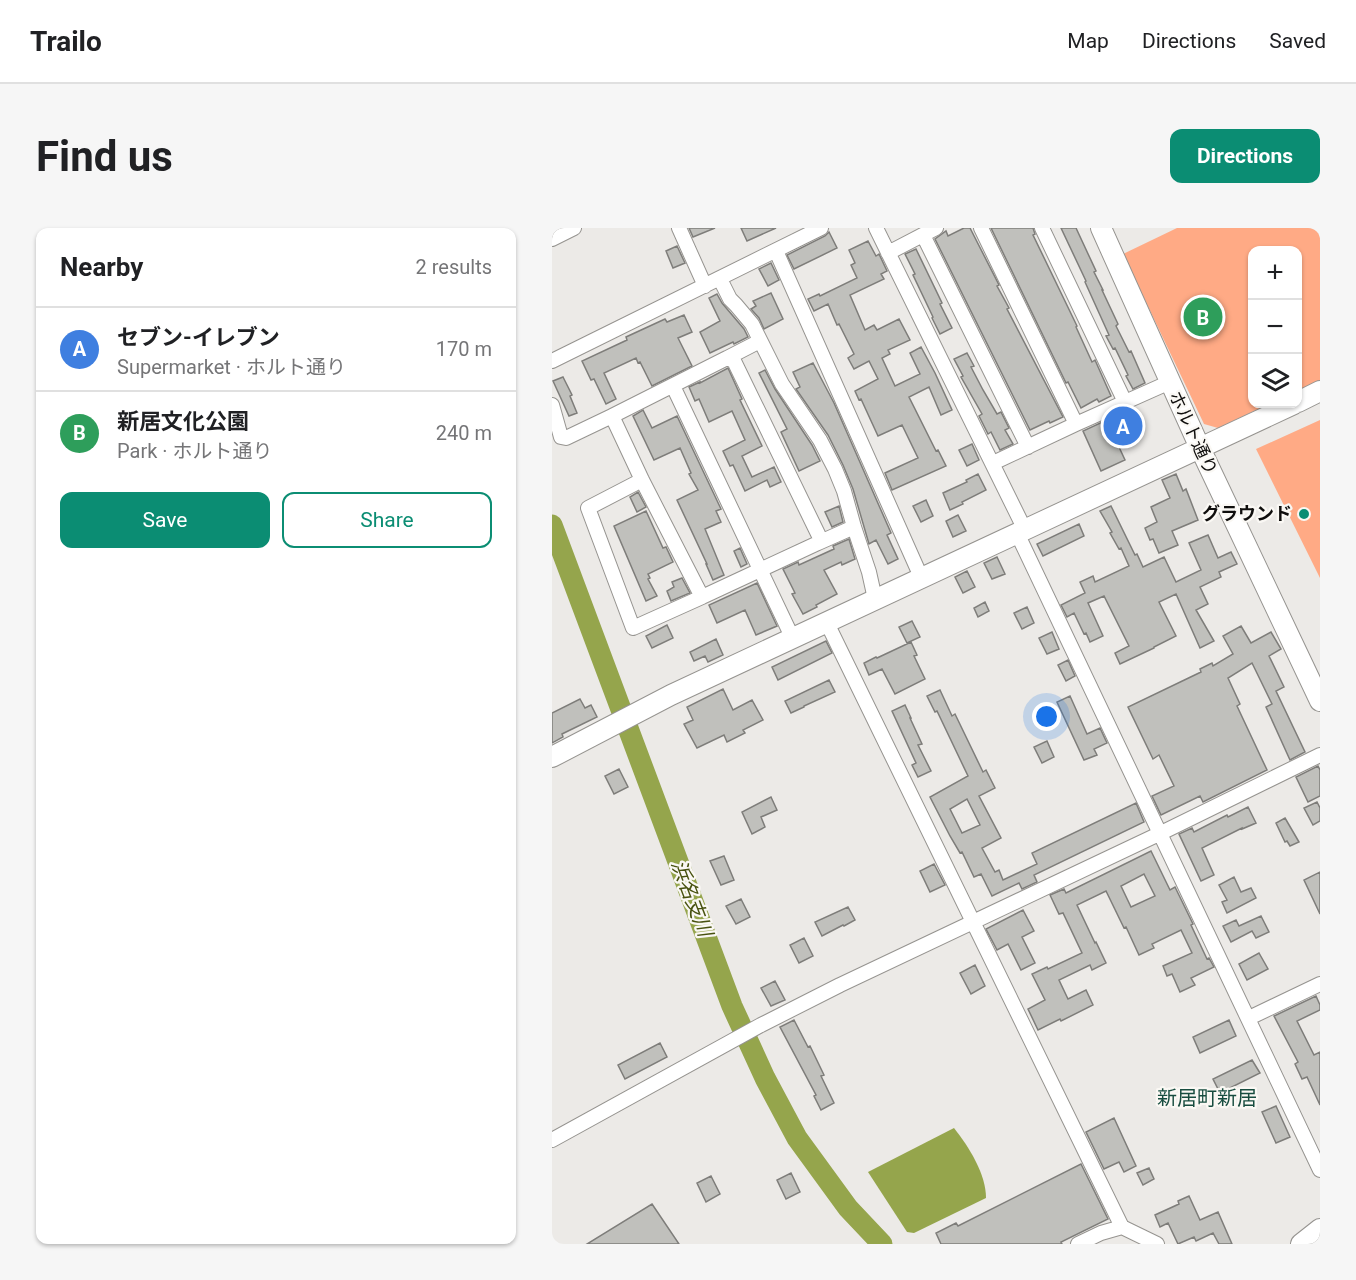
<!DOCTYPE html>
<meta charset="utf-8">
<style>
body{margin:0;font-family:Roboto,"Noto Sans JP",sans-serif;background:#f6f6f6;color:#202124}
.controls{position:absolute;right:18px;top:18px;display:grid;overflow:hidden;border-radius:12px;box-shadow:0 2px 4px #0004}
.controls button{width:54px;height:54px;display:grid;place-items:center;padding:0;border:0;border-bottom:2px solid #e0e0e0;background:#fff;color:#202124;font:30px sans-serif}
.you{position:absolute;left:495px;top:489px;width:21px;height:21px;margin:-15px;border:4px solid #fff;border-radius:50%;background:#1a73e8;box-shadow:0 0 0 9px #1a73e833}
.badge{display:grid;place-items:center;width:39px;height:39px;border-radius:50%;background:#0b8d73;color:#fff;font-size:20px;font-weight:700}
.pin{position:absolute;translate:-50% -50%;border:3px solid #fff;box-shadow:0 2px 6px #0006}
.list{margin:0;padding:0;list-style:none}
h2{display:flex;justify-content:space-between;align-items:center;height:78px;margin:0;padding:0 24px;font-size:26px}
h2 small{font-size:20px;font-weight:400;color:#757577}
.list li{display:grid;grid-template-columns:39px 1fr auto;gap:18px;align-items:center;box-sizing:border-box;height:84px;padding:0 24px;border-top:2px solid #e0e0e0}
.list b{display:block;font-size:22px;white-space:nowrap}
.list p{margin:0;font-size:20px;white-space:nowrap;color:#757577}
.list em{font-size:20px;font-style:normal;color:#757577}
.actions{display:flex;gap:12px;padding:18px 24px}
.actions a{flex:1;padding:14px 0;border:2px solid #0b8d73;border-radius:12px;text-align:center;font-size:21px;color:#0b8d73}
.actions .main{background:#0b8d73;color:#fff}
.icon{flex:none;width:33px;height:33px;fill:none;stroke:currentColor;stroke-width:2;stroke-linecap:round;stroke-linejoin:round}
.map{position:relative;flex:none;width:768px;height:1016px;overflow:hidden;border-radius:12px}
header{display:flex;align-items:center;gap:36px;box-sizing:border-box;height:84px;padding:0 30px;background:#fff;border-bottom:2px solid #e0e0e0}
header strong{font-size:28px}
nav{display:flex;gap:33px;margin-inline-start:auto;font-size:21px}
.intro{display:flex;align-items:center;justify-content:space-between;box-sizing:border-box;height:144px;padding:0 36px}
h1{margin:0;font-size:42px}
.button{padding:15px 27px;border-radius:12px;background:#0b8d73;color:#fff;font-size:21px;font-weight:700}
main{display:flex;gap:36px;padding:0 36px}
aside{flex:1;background:#fff;border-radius:12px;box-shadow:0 2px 4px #0004}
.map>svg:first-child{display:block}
</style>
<header>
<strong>Trailo</strong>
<nav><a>Map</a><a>Directions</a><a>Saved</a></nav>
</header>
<div class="intro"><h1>Find us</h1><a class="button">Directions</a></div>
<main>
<aside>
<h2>Nearby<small>2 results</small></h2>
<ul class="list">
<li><span class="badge" style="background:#3f7fe0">A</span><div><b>セブン-イレブン</b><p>Supermarket · ホルト通り</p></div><em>170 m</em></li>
<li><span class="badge" style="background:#2e9e5b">B</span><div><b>新居文化公園</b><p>Park · ホルト通り</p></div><em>240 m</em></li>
</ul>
<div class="actions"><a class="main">Save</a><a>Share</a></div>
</aside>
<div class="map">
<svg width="768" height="1016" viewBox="0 0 768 1016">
<rect width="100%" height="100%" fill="#eceae7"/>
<path fill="#ffaa85" d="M625 0H768V152L746 162V22H700V176H717L666 200 652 196 571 26Z
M768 192V350L704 221Z"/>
<path fill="#95a54c" d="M402 900C417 919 434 946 434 970L362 1005 355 1004 316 944Z"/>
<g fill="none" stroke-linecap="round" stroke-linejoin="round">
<path stroke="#95a54c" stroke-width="21" d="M0 297 180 778 213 850 245 910 296 980 330 1016"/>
</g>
<path fill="#c0c0bc" stroke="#7e7d7a" stroke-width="1.5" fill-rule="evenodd" d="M137 0H163L141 9Z
M189 0H224L195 13Z
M412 0H418L447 57 445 58 457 80 455 81 511 189 498 195 497 193 478 202 383 11 394 3 396 8Z
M439 0H481L483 6 481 7 525 98 524 99 540 134 543 132 559 168 547 174 545 171 529 180 516 154 514 155Z
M509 0H524L544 43 542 44 551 62H550L566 96 564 98 577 124 579 123 593 155 581 161 574 148 576 147 563 120 561 121 554 108 557 107 533 54 534 53Z
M277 4 285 20 242 41 235 27 273 8Z
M316 13 324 28 327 26 335 43 329 46 332 51 298 67 313 102 322 97 325 102 347 91 358 112 336 122 338 126 330 130 343 158 368 146 358 125 369 119 383 145 400 182 389 187 377 159 357 169 384 223 386 222 394 238 340 262 333 245 366 230 350 197 326 208 309 171 307 172 303 163 326 151 317 133 302 141 296 130 302 126 287 96 285 97 276 76 262 83 256 71 267 66 268 68 305 50 299 37 303 35 297 22Z
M125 18 133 35 121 40 114 23Z
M364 21 390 75 388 76 400 100 388 106 380 90 381 89 361 47 363 46 353 26Z
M219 35 227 52 216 58 207 41Z
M219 65 231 91 212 101 207 90 199 81 204 78 201 73Z
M165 66 170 75 192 101 196 109 182 116 181 114 158 125 148 104 168 93 157 70Z
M132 87 140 104 126 110 140 138 100 158 88 134 86 135 84 130 52 145 64 171 54 176 42 151 39 152 30 133 75 112 74 109 113 91 115 94Z
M415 125 422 138 419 139 431 162 445 186 449 184 457 200 453 202 461 216 448 222 439 204 436 206 427 188 430 186 409 149 411 148 402 131Z
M261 135 282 175 339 305 335 307 346 331 336 336 324 312 317 316 301 261 291 237 276 207 244 161 248 159 241 144Z
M176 140 190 171 188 172 210 218 190 228 200 249 222 239 229 254 218 259 215 252 193 263 181 237 178 238 171 223 193 212 180 183 157 194 147 171 143 173 137 159 148 154V155Z
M213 142 223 161 260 217 268 233 247 243 229 204 235 201 207 145Z
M11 149 20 167 18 168 25 185 17 188 1 153Z
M91 182 100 200 125 188 169 281 164 283 169 294 153 301 172 347 161 352 154 336H155L125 272 146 262 137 246 139 245 128 220 102 232 81 188Z
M572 184 584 209 566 217 573 232 549 243 531 203Z
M420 216 427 232 415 238 407 222Z
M426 246 434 262 410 274 411 276 398 282 391 265 415 254 414 252Z
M624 246 631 263 634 261 646 292 620 303 626 317 607 325 601 311 598 312 593 300 605 294 599 279 618 270 610 252Z
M86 264 94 279 85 284 78 269Z
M374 272 381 288 369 294 361 278Z
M287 278 291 294 280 299 273 284Z
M559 278 583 327 585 326 591 339 612 329 624 354 649 342 637 315 656 307 666 330 679 324 685 336 667 344 669 349 648 359 656 376 644 382 662 413 648 420 624 366 607 374 624 408 602 419V420L568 436 563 425 577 418 552 368 536 375 551 408 538 414 534 405 532 406 522 385 515 389 509 377 533 365 528 354 541 348 543 354 577 338 569 320 567 321 558 305 560 304 548 283Z
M94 283 111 320 114 319 121 334 96 346 98 350 96 351 105 368 94 373 62 298Z
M406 287 414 303 401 309 394 293Z
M527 296 532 308 491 328 485 316Z
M297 311 303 331 290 337 289 334 272 342 285 366 264 377 265 379 251 386 240 366 243 365 231 341 246 334 247 337 282 321 281 318Z
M188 320 195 336 189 339 182 323Z
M445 329 453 346 440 351 432 335Z
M415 343 423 359 411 365 403 349Z
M130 350 138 365 119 373 115 363 122 359 120 354Z
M205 355 225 398 204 407 193 382 165 395 157 377Z
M433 374 437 383 426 389 422 380Z
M475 379 482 395 470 401 462 385Z
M360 393 368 409 355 415 347 399Z
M115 397 121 410 100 420 94 408Z
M689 398 699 415 719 404 729 421 717 428 732 459 724 463 753 524 738 532 714 479 720 476 700 435 676 450 688 476 685 478 715 542 651 574 648 568 609 587 600 568 622 558 607 527 601 531 576 479 649 444 648 441 660 435 661 438 681 426 671 408Z
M500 404 507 421 495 426 487 410Z
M164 411 171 427 156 434 153 428 142 433 138 424Z
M274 413 280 425 226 452 220 439Z
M359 414 365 427 362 428 373 451 343 466 330 441 317 447 312 435 324 429 325 430Z
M516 432 523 448 514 453 506 437Z
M277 452 283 464 252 478V479L239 485 233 473Z
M171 461 181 482 200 472 211 492 191 502 193 505 175 514 172 507 145 520 132 496 141 492 135 479Z
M388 462 400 488 403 486 431 544 434 542 443 560 427 568 449 610 430 620 443 644 447 642 451 652 485 636 480 625 584 575 592 594 482 647 485 654 470 661 467 655 440 668 429 646 422 649 410 624 408 625 398 608 378 569 416 548 385 483 383 484 375 468ZM415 571 428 597 410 605 398 581Z
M518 468 535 506 548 500 555 515 542 521 545 527 532 532 505 474Z
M28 471 33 480 39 477 45 489 10 506 11 509 0 515V485Z
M353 477 359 490H358L370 516 366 517 379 543 366 549 360 537 364 535 340 483Z
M495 513 502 529 490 535 482 519Z
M766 538 768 542V568L756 574 744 549Z
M67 541 76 559 62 566 53 548Z
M219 569 225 582 209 589 213 599 200 606 190 584Z
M765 574 768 580V593L761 597 752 580Z
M696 579 704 595 690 601V600L650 620 662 647 649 653 627 606 640 600 642 604 675 587 676 589Z
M733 590 747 614 738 618 735 613 733 614 724 595Z
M599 623 618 662 623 659 641 696 639 697 655 731 657 730 662 739 639 750 643 757 628 764 620 746 615 748 611 738 640 725 629 702 600 716 602 720 587 727 574 699 572 700 554 663 525 677 543 715 544 714 554 735 540 742 538 737 507 752 516 771 534 762 541 777 509 793 508 791 486 802 476 781 493 772 480 746 495 739 496 741 530 725 511 685 507 686 498 667 512 661 514 665ZM592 646 603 668 579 679 569 658Z
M172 628 182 652 169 657 158 633Z
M382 636 393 657 378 664 368 643Z
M768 644V686L752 652Z
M682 649 689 664 699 660 704 670 675 685 670 674 675 672 667 657Z
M189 671 198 689 184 696 174 678Z
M296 679 303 692 292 698 291 697 270 708 263 694Z
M471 682 482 703 470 709 483 735 469 742 456 716 445 722 434 701Z
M709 688 717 704 704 710 700 703 679 714 671 698 684 692 687 698Z
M252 710 261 728 247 735 238 717Z
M707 725 716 741 695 752 687 736Z
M423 737 433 758 419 766 408 745Z
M223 753 233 772 219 778 209 760Z
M764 768 768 777V782L745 793 762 827 768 824V877L755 849 750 851 743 836 746 834 722 788Z
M242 792 256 819 258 818 272 847 269 848 282 875 269 882 262 868 264 867 228 799Z
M677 792 684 808 648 825 641 809Z
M108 815 115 829 73 851 66 837Z
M700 832 708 845 668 865 661 851Z
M724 878 738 909 724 915 710 884Z
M562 890 584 938 572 944 567 934 552 941 534 904Z
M529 936 556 991 509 1014 510 1016H389L384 1005 404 995 406 998Z
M597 940 602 951 591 957 585 945Z
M239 945 248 964 234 971 225 952Z
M159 948 168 966 154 974 145 955Z
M637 968 648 992 666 984 680 1016H667L661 1005 644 1013 642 1009 626 1016 616 995 608 999 603 987 627 976 626 973Z
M100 976 127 1016H35Z"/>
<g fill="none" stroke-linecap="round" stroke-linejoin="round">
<defs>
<path id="street" d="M127 0 153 58
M324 0 473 302
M429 0 524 196
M490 0 573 174
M371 7 476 219
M0 11 22 0
M224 23 369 349
M336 25 384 0
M168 51 178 71 184 77 200 96 230 156 268 212 283 241 292 263 302 299 317 344 323 371
M175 130 182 133 268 310 266 315 150 369 90 252 60 188Z
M175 130 208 113
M0 133 269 0
M121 158 241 411
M0 177 9 209 14 210 60 188
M441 235 524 196 618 154
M90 252 36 280 81 400 150 369
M465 305 768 942
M266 315 302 299
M275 395 570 999 605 1016
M697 790 768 756
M0 912 209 797 288 757 609 605 768 527
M526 1016 549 1005 570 999"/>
<path id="secondary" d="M549 0 648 220 768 473
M746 174 768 163
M0 529 119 467 742 176
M749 1016 768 1001"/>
</defs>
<use href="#street" stroke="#969490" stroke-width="16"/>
<use href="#secondary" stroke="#969490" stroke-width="22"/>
<use href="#street" stroke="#fff" stroke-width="14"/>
<use href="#secondary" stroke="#fff" stroke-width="20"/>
</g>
<circle fill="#0b8d73" stroke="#faf8f4" stroke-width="2" cx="752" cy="286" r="6"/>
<g text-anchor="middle" stroke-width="4.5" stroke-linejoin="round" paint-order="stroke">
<g font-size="18" fill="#0f0e0d" stroke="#faf8f4">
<text transform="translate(641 205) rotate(65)" y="6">ホルト通り</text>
</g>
<g font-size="18" font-weight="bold" fill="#0f0e0d" stroke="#faf8f4" text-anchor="end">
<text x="740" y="292">グラウンド</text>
</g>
<g font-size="20" font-style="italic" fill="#485210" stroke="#faf8f4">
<text transform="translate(140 670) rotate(69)" y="7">浜名支川</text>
</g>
<g font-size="20" fill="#174c3f" stroke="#faf8f4">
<text x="655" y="877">新居町新居</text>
</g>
</g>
</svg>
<div class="controls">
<button>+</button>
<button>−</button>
<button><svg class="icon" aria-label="layers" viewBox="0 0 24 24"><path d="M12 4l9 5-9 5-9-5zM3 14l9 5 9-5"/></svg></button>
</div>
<div class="you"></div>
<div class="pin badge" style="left:571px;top:198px;background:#3f7fe0">A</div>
<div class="pin badge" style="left:651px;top:89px;background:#2e9e5b">B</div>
</div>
</main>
